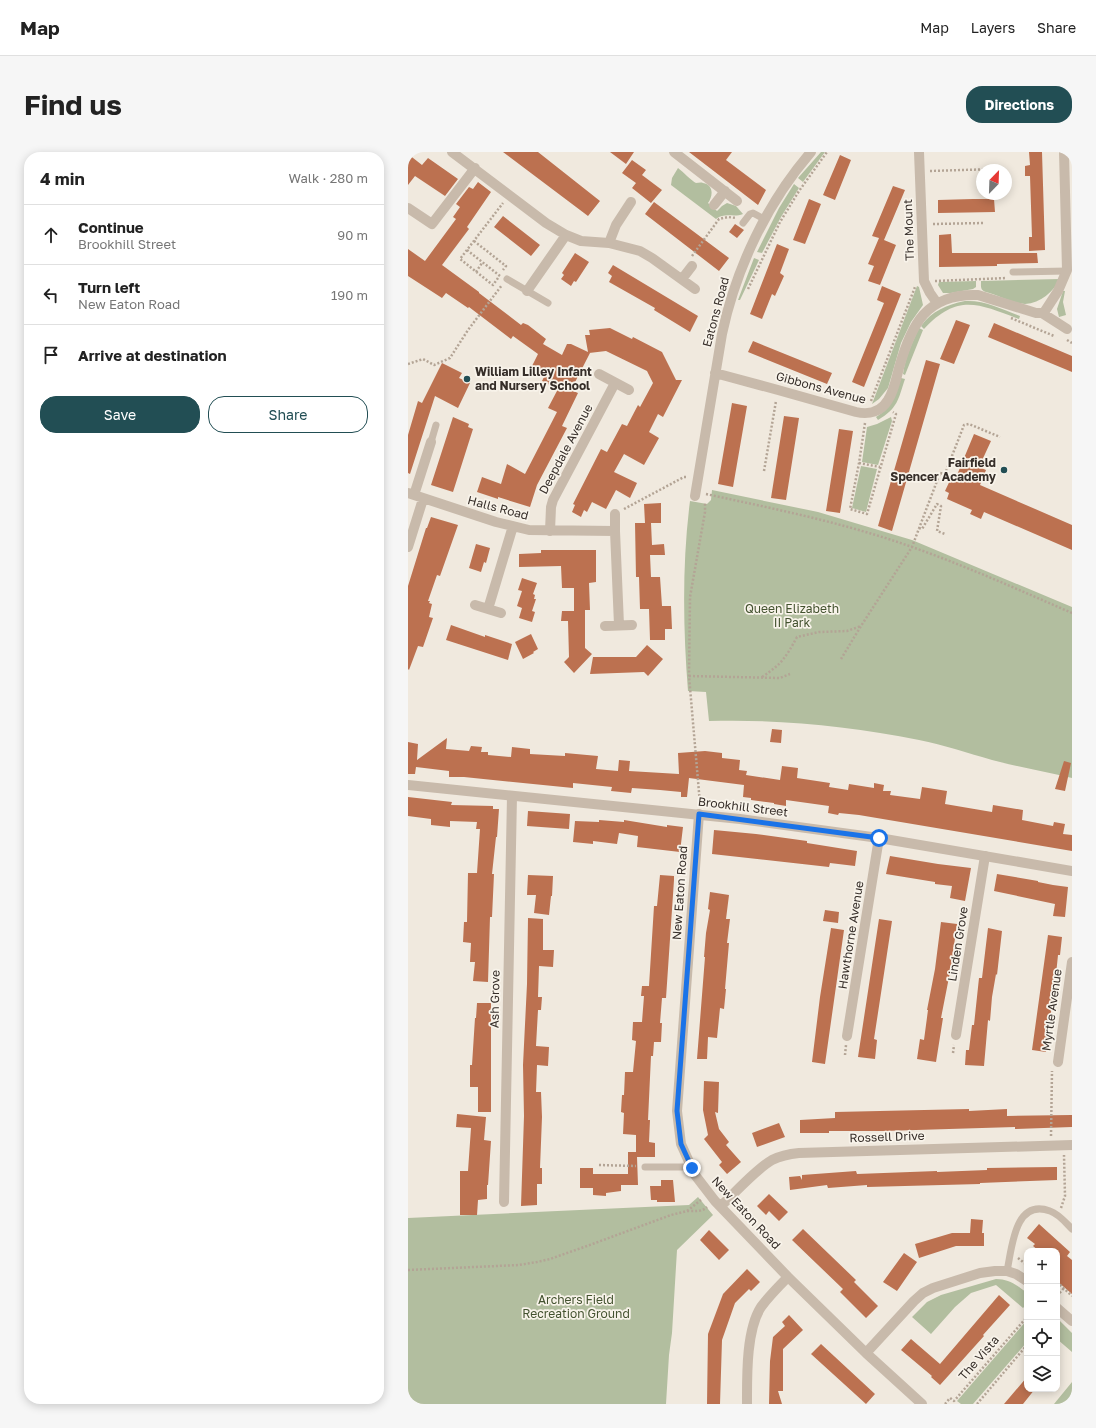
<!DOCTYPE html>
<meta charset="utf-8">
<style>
body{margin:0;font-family:"Golos Text",sans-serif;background:#f6f6f6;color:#222}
.controls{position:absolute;right:12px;bottom:12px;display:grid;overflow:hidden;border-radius:8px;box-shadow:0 2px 10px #0003}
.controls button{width:36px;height:36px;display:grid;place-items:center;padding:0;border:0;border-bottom:1px solid #e0e0e0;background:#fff;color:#222;font:20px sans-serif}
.compass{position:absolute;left:568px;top:12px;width:36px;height:36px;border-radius:50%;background:#fff;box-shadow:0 2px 10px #0003;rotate:23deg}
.stop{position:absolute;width:12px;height:12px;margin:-9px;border:3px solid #1a73e8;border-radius:50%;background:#fff}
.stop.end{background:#1a73e8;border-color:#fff;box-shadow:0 1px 4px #0008}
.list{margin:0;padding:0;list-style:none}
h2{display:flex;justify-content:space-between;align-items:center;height:52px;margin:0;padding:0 16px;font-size:17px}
h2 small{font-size:13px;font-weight:400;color:#767676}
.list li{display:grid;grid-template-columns:26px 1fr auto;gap:12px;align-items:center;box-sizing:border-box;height:60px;padding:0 16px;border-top:1px solid #e0e0e0}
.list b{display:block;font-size:15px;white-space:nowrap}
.list p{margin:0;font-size:13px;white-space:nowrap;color:#767676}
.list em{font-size:13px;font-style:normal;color:#767676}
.actions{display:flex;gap:8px;padding:12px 16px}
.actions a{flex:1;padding:9px 0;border:1px solid #224e54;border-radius:16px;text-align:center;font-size:14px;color:#224e54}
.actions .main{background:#224e54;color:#fff}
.icon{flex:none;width:22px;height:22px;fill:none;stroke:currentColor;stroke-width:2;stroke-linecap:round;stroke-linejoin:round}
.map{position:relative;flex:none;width:664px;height:1252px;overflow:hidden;border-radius:16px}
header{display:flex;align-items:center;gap:24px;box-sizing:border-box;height:56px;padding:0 20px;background:#fff;border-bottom:1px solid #e0e0e0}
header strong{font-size:19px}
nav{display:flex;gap:22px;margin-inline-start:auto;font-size:14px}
.intro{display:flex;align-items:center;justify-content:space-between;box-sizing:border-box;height:96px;padding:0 24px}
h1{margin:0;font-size:28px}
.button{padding:10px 18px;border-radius:16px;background:#224e54;color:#fff;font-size:14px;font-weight:700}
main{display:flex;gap:24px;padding:0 24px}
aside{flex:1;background:#fff;border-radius:16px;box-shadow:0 2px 10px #0003}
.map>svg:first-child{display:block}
</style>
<header>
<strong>Map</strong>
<nav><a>Map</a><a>Layers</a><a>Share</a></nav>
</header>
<div class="intro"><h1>Find us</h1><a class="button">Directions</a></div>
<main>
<aside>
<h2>4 min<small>Walk · 280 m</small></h2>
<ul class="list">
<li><svg class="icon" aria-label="ahead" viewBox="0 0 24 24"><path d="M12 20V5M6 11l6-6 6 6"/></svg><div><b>Continue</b><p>Brookhill Street</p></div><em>90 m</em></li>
<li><svg class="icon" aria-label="left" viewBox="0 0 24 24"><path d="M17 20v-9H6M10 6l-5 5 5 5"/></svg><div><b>Turn left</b><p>New Eaton Road</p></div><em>190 m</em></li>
<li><svg class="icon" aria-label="arrive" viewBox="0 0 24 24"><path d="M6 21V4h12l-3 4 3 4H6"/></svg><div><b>Arrive at destination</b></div></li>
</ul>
<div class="actions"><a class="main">Save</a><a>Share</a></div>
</aside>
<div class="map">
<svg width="664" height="1252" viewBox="0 0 664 1252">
<rect width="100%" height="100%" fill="#f0e9de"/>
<path fill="#b2be9f" d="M413 0H417L395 30 390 26Z
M270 16C274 19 284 29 288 31 290 31 293 30 295 31 306 33 305 44 300 51L309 59 314 54 319 51 328 54 335 62C326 66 317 60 308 67L263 33 264 26Z
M386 32 391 36 373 65 354 101 349 100 371 56Z
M346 106 351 108 332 148H330Z
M652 127C645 140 633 151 617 152 608 152 589 143 578 140 572 138 573 135 573 129Z
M568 129V135L565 137 543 141H535L530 133 531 130Z
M509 134 511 135 515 153 503 170 493 191 480 236 471 247 464 252Z
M655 139H657L655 150 658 163 651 165 649 157Z
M557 149C577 148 593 157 612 164L611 167C570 152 550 141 516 177L513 174C524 159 538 153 557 149Z
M511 176 515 178 497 223 495 222C497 206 504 191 511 176Z
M493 226 497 227C490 248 490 256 470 268L468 265C485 254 487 244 493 226Z
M483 265 484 269 470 313 454 310 459 275 469 272Z
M453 314 469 317 458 360 444 356Z
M304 338 410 360 504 388 664 455V626C637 620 611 615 584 608 560 601 536 593 511 588 442 574 372 567 301 569L298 540 280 539C275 477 274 411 282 349L299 352 303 348Z
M290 1045 305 1063 269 1098 264 1181 261 1203 258 1252H0V1066L281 1053Z
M588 1127C601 1127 609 1133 619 1141V1152L615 1156 588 1133 563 1141 547 1155 523 1182 504 1165 519 1150 533 1143Z
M619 1168V1190L565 1252H553L549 1249Z
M651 1168 664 1181V1200L649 1187V1170Z
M664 1230V1252H646Z"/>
<path fill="#bc7150" d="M95 0H130L192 49 180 64Z
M202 0H226L218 12Z
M281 0H324L318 8 358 38 350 53Z
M621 0H634L637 98 621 99V85H624L622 24H617V14L622 13Z
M0 2 14 13 20 6 50 27 37 44 7 24 0 33Z
M432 3 443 8 427 48 415 43Z
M224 8 238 18 234 23 254 38 243 51 224 36 228 31 214 21Z
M70 30 83 40 59 75 61 77 34 113 71 140V141L113 173 115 171 120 173 138 187 135 192 154 203 159 192H163L180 200 177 183H182L181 178 202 176 224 187 225 185 254 200 268 228H274L255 265 250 262 241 280 251 286 236 313 216 302 206 320 229 331 222 346 208 338 198 357 184 350 179 360 176 358 173 365 164 360 167 353 165 352 193 297 199 300 214 272 219 274 230 253 232 255 245 231 239 219 198 199 181 201H182L163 238 170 241 154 274 159 276 129 333 122 355 90 345V347L69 340 74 325 93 332 99 312 117 322 149 260 140 256 150 237 134 229 137 223 123 216 130 202 105 184 103 187 61 155 60 156 38 141 34 146 0 124V97L17 109 48 67 45 65 52 55 48 52 61 35 65 37Z
M485 34 497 38 476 88 488 93 472 133 460 129 466 114 460 112 471 86 464 84Z
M401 47 413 52 397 92 385 88Z
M565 47H586L587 60 530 61V48Z
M246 50 321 106 311 119 237 62Z
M95 64 132 93 123 104 86 75Z
M327 72 336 78 329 86 321 80Z
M543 82 544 101H629L630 111 589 112V114L531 115V83Z
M369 92 381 97 372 121 376 124 367 144 364 142 354 167 342 162Z
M167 101 181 110 168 130 166 129 163 134 153 127 156 123 154 121Z
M205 113 290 164 282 180 246 158 247 156 201 130 204 124 200 121Z
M474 134 493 142 456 235 444 230 476 151 469 148Z
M548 168 562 173 546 212 532 207Z
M586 171 664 204V220L580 185Z
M345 189 424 221 419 232 340 200Z
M518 208 532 212 484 379 470 374Z
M34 211 54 221 51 226 62 231 50 256 27 244 2 322 0 321V283L10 249 14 251Z
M324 251 339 254 325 335 310 332Z
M376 264 391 266 378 348 363 346Z
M45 265 61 272 60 275 65 277 45 340 23 333Z
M431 277 445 279 432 361 418 359Z
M566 282 583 289 571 315 578 318 572 333 664 373V398L576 360 573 367 562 362 564 358 539 347 541 341 537 339 545 322 549 323Z
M253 351V371H243L244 393 256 392 257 403H242L243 425H252L254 454H263L264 477H257V488H242L241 457H232L231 425H228L227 371H237L236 352Z
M23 365 50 373 32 424 29 423 20 449H22L21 451 24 452 21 465 25 466 15 495 10 494 1 518 0 517V434L18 376H19Z
M68 392 82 396 78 411 76 410 73 420 61 416Z
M133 398H188V430L181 431 182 458H177V496L184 502 166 521 156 510 161 505 160 469H153L154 459H166V436H154L153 414 111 415V402L133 401Z
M114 426 129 431 125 442 127 443 126 447H128L124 459 127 460 124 470 111 466 114 456 109 454 114 439 110 438Z
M43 473 77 485V483L104 492 100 508 38 488Z
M123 482 130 497 125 500 126 501 115 507 107 490Z
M239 493 255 507 240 524 236 520 182 522 185 505H228Z
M364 577 374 578 373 591 362 590Z
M39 586 38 597 61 599 63 594 74 595 73 600H80V603L103 605 104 595 122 597V602L157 604V601L190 604 188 617 210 619 211 608 222 609 221 619 271 622 270 601 297 599 314 601V606L332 608 331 618 339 619 338 623 372 628 374 614 390 616 389 626 422 631 421 635 440 638 441 632 466 636V631L476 633 475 639H483L482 643 512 647 514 635 539 639 537 652 584 660 585 653 615 658 614 668 645 674 646 670 657 672 655 682 664 683V699L451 663 431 661 430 663 420 661 421 654 378 648V654L366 652V651L343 648V646L335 645 336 633 281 626 279 645H273V640L252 638 224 636 223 641 203 639 204 635 165 631V636L56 625H41V619L8 615 7 622H0V590L10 592 9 608Z
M656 609 663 611 657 639 647 637Z
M0 645 44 650 43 653 85 654V657H91L89 685H88L84 722H86L84 765H82L80 830 65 829 67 810H62L63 791 55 790 56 770H59L60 721H69L72 677H68L69 670 42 669V675L23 673V667L0 664Z
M120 659 162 662 161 677 119 674Z
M191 668 216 670V668L259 675V673L275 675 272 700 229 695 230 684 211 681 209 692 185 689V692L165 690 167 669 191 670Z
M306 678 348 682 399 689V691L449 699 447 714 422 711 421 715 304 702Z
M482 704 530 712 563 716 557 749 542 746 544 734 527 732V730L478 722Z
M589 722 630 729V730L645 733 660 735 657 765 645 764 647 752 586 739Z
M120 723 145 724 144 744H143L141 763 126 761 128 743H119Z
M252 723 266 724V728L258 846H254L252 871H254L253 890H246L245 904H243L240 968H242L241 990 247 991V1005H229L230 1033H213V1039L198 1041V1044L185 1043V1036H172V1016H185V1022H220V1000H228V983L215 982 216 961 213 960 214 943H216L217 920H225L228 889 224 888 225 870H234L236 844H233L234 834H241L246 754H249Z
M302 740 321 743 318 767H322L319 791H321L317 837H318L316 857 312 856 309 886 300 885 299 907H289L297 805H296L298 781 302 758 300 757Z
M417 758 431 760 430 771 415 769Z
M120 766 135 767V798H146L145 815 131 814 130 845H134L133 858H130L128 894 141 895 140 914 129 913 128 940H133L134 965 132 1016H134V1032H129V1053L113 1054 116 964 115 913 119 832Z
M471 767 484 769 466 887 469 888 467 907 450 905Z
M533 770 549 772 543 815 533 866H535L528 910 509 907 512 887 516 888 520 858H519L527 817Z
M423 776 436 778 417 912 404 910 412 845Z
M580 776 594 779 589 823 588 822 584 845 582 869 580 868 576 914 557 913 558 898H561L564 873H566L571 826H574Z
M640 783 654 785 652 803H650L645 852H644L638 900 624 898Z
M69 851H83V960H70V935H62V913H64L67 866H68Z
M296 929 311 930 310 961 307 960 311 977 321 990 318 993 333 1010 319 1022 311 1013 314 1010 296 987 300 983 295 958Z
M561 957V959L599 957V964L664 963V975L607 977V975L475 979H421V981H392V968L427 966V960Z
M49 962 78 965 76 988 83 989 80 1033H79V1047L70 1048 69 1063H52V1019H60L63 976 48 975Z
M371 971 377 985 349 995 344 981Z
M649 1015V1028L572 1031V1032L459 1035V1033L420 1036 419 1033 382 1038 381 1025 392 1024 394 1028V1023L448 1019 449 1022 529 1019V1020L579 1018V1016Z
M253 1028H265L267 1050H249V1048H243L242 1034H253Z
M361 1042 380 1060 371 1069 361 1059 358 1063 349 1054Z
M563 1067 575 1068 574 1081H576V1094H548L511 1106 507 1092 544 1081H562Z
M631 1072 662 1100 659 1104 664 1108V1142L649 1129V1099H631L625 1094 627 1092 619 1086Z
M395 1077 448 1128 446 1130 470 1154 458 1166 432 1140 435 1137 384 1088Z
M301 1078 321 1098 311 1108 292 1088Z
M496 1101 509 1110 489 1139 475 1130Z
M339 1117 352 1130 343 1139 341 1137 327 1151 314 1188 312 1252H299L300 1182 315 1142Z
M591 1143 602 1153 575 1183 576 1184 532 1233 523 1225 524 1224 493 1198 503 1187 532 1212Z
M381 1163 395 1178 375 1197V1239H370L374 1252H361L362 1209 365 1185 377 1174 374 1170Z
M413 1192 467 1242 458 1252 403 1202Z
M619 1225V1237H627L615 1252H596Z"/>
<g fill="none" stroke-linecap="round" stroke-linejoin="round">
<path stroke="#b3a495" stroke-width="2.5" stroke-dasharray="2 2" stroke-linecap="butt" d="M522 19 586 17
M525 72 576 71
M66 89 98 114 95 118
M59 98 92 124
M284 104 311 67 320 65 328 66
M68 120 74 111
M90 126 85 133 52 107 95 51
M527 129 598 126
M340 137 372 70 391 39 419 0
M603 166 646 184
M659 188 664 191
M0 212 15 207 26 213 42 206 60 178 94 133
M463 249 507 135
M457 271 451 311 442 357 459 362 488 262 485 260
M451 311 472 315
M356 319 368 249
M298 342C367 357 437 371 504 395 558 414 611 438 664 461
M216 357 276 325H279
M511 376 514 377 529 352 533 354 529 379 537 382
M433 507 453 474 504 395 532 321 537 322 556 273 561 272 592 285
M281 524 372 526 382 522
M354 525C374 512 378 505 389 485L411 480 439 479 453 474
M292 652 281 524 282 445 297 360V350
M545 901 546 893
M437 903 438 893
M643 984 644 919
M191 1013 228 1014
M653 1056 657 1044 656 1003
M279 1059C287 1059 294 1060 299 1055
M610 1106 619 1113
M0 1118 111 1113 129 1110 142 1107 179 1094 263 1063 279 1059 293 1048
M649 1130 664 1144
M649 1144 656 1136
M537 1252 542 1246 546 1249 619 1165
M569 1252 619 1193"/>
<path stroke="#c8baab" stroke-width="7" d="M335 71 342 62 345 61 356 67
M605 120 659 119
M99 127 140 151
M23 290 28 273
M237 1015H284
M599 1119C604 1097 606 1046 642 1059 651 1062 658 1071 664 1077"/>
<path stroke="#c8baab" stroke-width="10" d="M44 0 138 71 158 83 173 89 201 91 232 99 244 106 287 137
M266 0 329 49
M511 0 516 129 522 141 529 151
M306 53 317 39
M0 56 24 72 67 16
M201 91 208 73 223 50
M274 127 284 114
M119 139 158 83
M634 161 659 177
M307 221 370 238 448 260C461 263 473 260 480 248 486 239 488 227 491 216 503 173 518 141 570 143L628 161H634L637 159 650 139 659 118 656 0
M191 222 221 238
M0 341 88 370 121 378 207 379V362
M6 343 23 290
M287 344 314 182C328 116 359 51 403 0
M142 379 143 355 145 348 207 231
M207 379 211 473
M0 395 15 347
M67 453 93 461
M80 457 105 374
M197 474 224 473
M291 662 269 959 273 992 287 1023 307 1049 380 1125 458 1201 514 1252
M548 883 577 704
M439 884 471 686
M650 910 664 810
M96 1050 104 644
M313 1054C328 1040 347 1018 364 1008 372 1004 381 1002 391 1001L664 993
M649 1156 664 1169
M458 1201 506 1149 515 1141 525 1136 572 1121 587 1119H599L608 1122 619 1129
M339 1252C339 1225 338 1178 353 1155 361 1144 371 1134 380 1125"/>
<path stroke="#c8baab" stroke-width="10" d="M0 633 332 667 471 686 664 719"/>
</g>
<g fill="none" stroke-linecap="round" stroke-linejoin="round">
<path stroke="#1a73e8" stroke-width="5" d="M284 1016 273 992 269 959 291 662 471 686"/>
</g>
<g fill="#224e54" stroke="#f8f3ea" stroke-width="1.5">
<circle cx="59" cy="227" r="4"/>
<circle cx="596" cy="318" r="4"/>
</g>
<g text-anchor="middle" stroke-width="3.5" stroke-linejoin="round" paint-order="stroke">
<g font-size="12" fill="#362e29" stroke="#f8f3ea">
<text transform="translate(501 78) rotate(-92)" y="4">The Mount</text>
<text transform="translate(308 160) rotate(-75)" y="4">Eatons Road</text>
<text transform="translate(413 236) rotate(15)" y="4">Gibbons Avenue</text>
<text transform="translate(158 297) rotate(-62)" y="4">Deepdale Avenue</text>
<text transform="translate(90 356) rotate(15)" y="4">Halls Road</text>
<text transform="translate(335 655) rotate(7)" y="4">Brookhill Street</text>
<text transform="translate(272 741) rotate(-86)" y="4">New Eaton Road</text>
<text transform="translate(443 783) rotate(-81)" y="4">Hawthorne Avenue</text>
<text transform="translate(550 792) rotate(-81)" y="4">Linden Grove</text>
<text transform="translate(87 847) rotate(-89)" y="4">Ash Grove</text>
<text transform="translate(644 858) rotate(-82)" y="4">Myrtle Avenue</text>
<text transform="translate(479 985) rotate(-2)" y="4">Rossell Drive</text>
<text transform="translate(338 1061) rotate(47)" y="4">New Eaton Road</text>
<text transform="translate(571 1206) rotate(-49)" y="4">The Vista</text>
</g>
<g font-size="12" font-weight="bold" fill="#362e29" stroke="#f8f3ea" text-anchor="start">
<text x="67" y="224">William Lilley Infant<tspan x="67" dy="14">and Nursery School</tspan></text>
<text x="588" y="315" text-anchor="end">Fairfield<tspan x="588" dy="14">Spencer Academy</tspan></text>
</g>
<g font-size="12" fill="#43522f" stroke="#f8f3ea">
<text x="384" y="461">Queen Elizabeth<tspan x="384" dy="14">II Park</tspan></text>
<text x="168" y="1152">Archers Field<tspan x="168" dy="14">Recreation Ground</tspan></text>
</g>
</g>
</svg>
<div class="controls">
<button>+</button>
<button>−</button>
<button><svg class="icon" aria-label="locate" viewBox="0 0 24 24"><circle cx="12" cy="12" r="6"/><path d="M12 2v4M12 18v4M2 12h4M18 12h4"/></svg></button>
<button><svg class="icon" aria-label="layers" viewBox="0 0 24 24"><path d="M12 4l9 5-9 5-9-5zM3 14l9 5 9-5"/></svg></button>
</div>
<svg class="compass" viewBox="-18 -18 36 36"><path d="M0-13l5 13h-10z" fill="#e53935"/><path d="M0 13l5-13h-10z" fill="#767676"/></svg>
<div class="stop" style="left:471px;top:686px"></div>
<div class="stop end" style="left:284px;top:1016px"></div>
</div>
</main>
